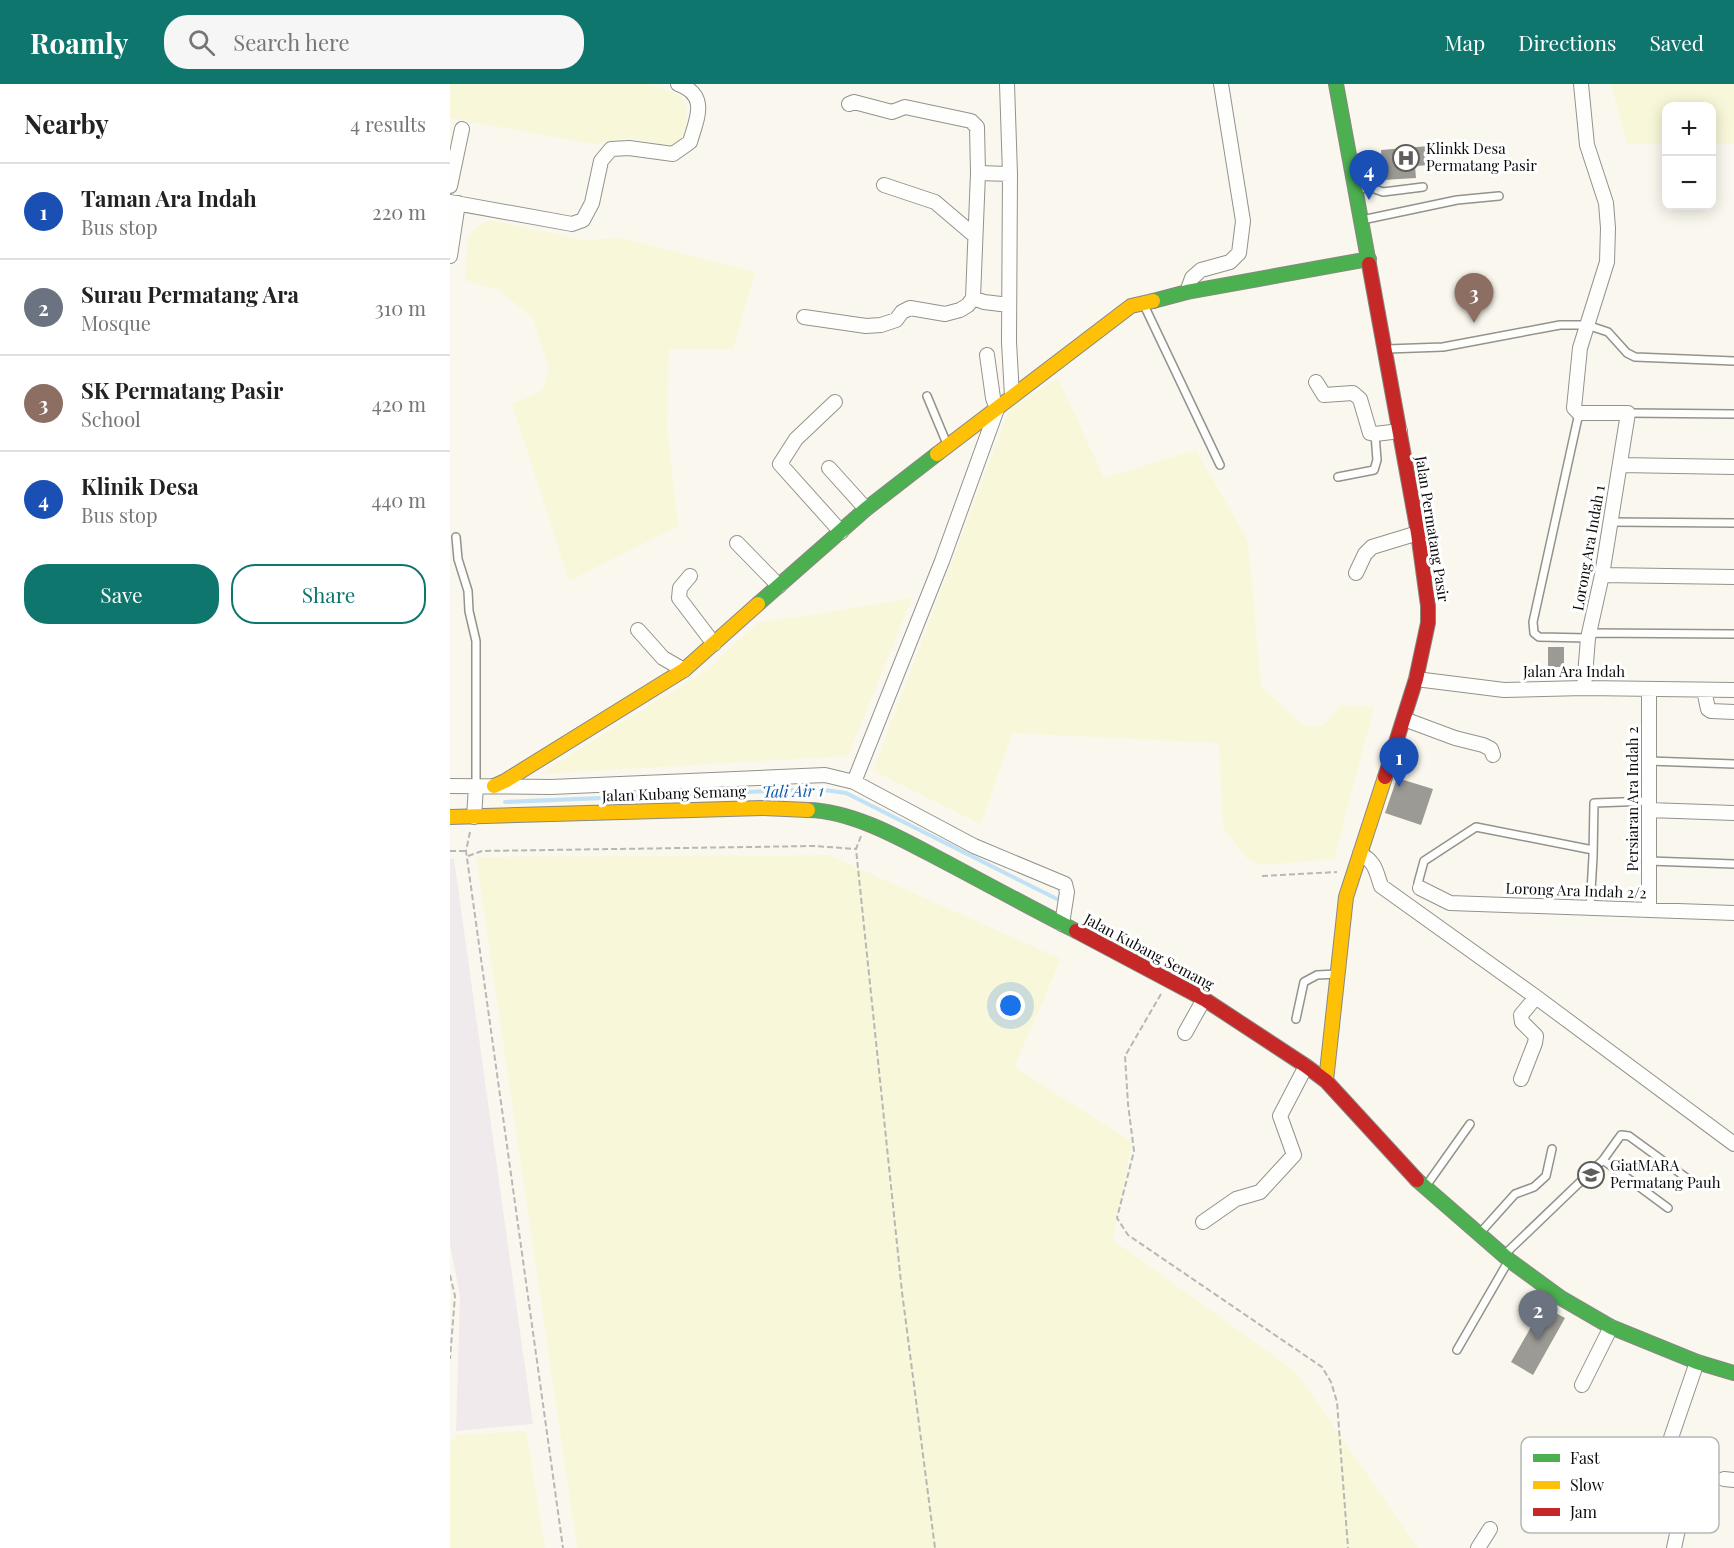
<!DOCTYPE html>
<meta charset="utf-8">
<style>
body{margin:0;font-family:"Playfair Display",serif;background:#f6f6f6;color:#222}
.controls{position:absolute;right:18px;top:18px;display:grid;overflow:hidden;border-radius:12px;box-shadow:0 3px 15px #0003}
.controls button{width:54px;height:54px;display:grid;place-items:center;padding:0;border:0;border-bottom:2px solid #e0e0e0;background:#fff;color:#222;font:30px sans-serif}
.you{position:absolute;left:561px;top:922px;width:21px;height:21px;margin:-15px;border:4px solid #fff;border-radius:50%;background:#1a73e8;box-shadow:0 0 0 9px #1a73e833}
.badge{display:grid;place-items:center;width:39px;height:39px;border-radius:50%;background:#0f766e;color:#fff;font-size:20px;font-weight:700}
.pin{position:absolute;translate:-50% -50px;filter:drop-shadow(0 2px 3px #0008)}
.pin::after{content:'';position:absolute;top:32px;width:21px;height:18px;background:inherit;clip-path:polygon(0 0,100% 0,50% 100%)}
.list{margin:0;padding:0;list-style:none}
h2{display:flex;justify-content:space-between;align-items:center;height:78px;margin:0;padding:0 24px;font-size:26px}
h2 small{font-size:20px;font-weight:400;color:#767676}
.list li{display:grid;grid-template-columns:39px 1fr auto;gap:18px;align-items:center;box-sizing:border-box;height:96px;padding:0 24px;border-top:2px solid #e0e0e0}
.list b{display:block;font-size:22px;white-space:nowrap}
.list p{margin:0;font-size:20px;white-space:nowrap;color:#767676}
.list em{font-size:20px;font-style:normal;color:#767676}
.actions{display:flex;gap:12px;padding:18px 24px}
.actions a{flex:1;padding:14px 0;border:2px solid #0f766e;border-radius:24px;text-align:center;font-size:21px;color:#0f766e}
.actions .main{background:#0f766e;color:#fff}
.icon{flex:none;width:33px;height:33px;fill:none;stroke:currentColor;stroke-width:2;stroke-linecap:round;stroke-linejoin:round}
.map{position:relative;flex:none;width:1284px;height:1464px;overflow:hidden}
header{display:flex;align-items:center;gap:36px;box-sizing:border-box;height:84px;padding:0 30px;background:#0f766e;color:#fff}
header strong{font-size:28px}
nav{display:flex;gap:33px;margin-inline-start:auto;font-size:21px}
.search{width:420px;height:54px;background:#f6f6f6;display:flex;align-items:center;gap:15px;box-sizing:border-box;padding:0 21px;border-radius:24px;color:#767676;font-size:22px}
main{display:flex}
aside{flex:1;background:#fff}
.map>svg:first-child{display:block}
</style>
<header>
<strong>Roamly</strong>
<div class="search"><svg class="icon" aria-label="search" viewBox="0 0 24 24"><circle cx="10" cy="10" r="6"/><path d="M15 15l6 6"/></svg>Search here</div>
<nav><a>Map</a><a>Directions</a><a>Saved</a></nav>
</header>
<main>
<aside>
<h2>Nearby<small>4 results</small></h2>
<ul class="list">
<li><span class="badge" style="background:#1a4fb4">1</span><div><b>Taman Ara Indah</b><p>Bus stop</p></div><em>220 m</em></li>
<li><span class="badge" style="background:#6b7280">2</span><div><b>Surau Permatang Ara</b><p>Mosque</p></div><em>310 m</em></li>
<li><span class="badge" style="background:#8d6e63">3</span><div><b>SK Permatang Pasir</b><p>School</p></div><em>420 m</em></li>
<li><span class="badge" style="background:#1a4fb4">4</span><div><b>Klinik Desa</b><p>Bus stop</p></div><em>440 m</em></li>
</ul>
<div class="actions"><a class="main">Save</a><a>Share</a></div>
</aside>
<div class="map">
<svg width="1284" height="1464" viewBox="0 0 1284 1464">
<rect width="100%" height="100%" fill="#faf8ee"/>
<path fill="#f1eaec" d="M0 775H4L83 1340 6 1347 10 1212 0 1161Z"/>
<path fill="#f8f7d9" d="M0 0H198L231 12 237 26 236 43 231 56 220 61 174 54 143 60 0 34Z
M1161 0H1284V60H1262V22H1216V60H1177Z
M39 136 133 156 172 154 305 188 283 265H219L217 344 228 442 119 497 62 320 93 306 99 284 83 235 51 207 15 196 18 152 27 143Z
M608 294 654 394 746 366 798 457 811 602 855 643 874 641 890 621 924 623 884 775 811 781 797 775 773 743 769 659 562 649 531 740 423 687 559 326Z
M462 514 398 672 90 690 261 583 308 538 350 533Z
M379 771 611 875 564 983 682 1058 663 1156 846 1288 968 1464H127L26 773Z
M76 1347 95 1464H0V1360L7 1351Z"/>
<g fill="none" stroke-linecap="round" stroke-linejoin="round">
<path stroke="#c1e1f7" stroke-width="4" d="M55 718 367 705 396 709 607 815"/>
</g>
<path fill="#9c9a94" d="M979 62 981 81 965 82 966 94 933 96 931 66Z
M1098 563H1114V583H1098Z
M947 694 983 705 971 741 935 729Z
M1093 1222 1115 1234 1083 1291 1061 1278Z"/>
<g fill="none" stroke-linecap="round" stroke-linejoin="round">
<defs>
<path id="lane" d="M906 105 922 104 933 108 973 103
M912 136 1007 116 1049 112
M693 219 770 381
M937 265 993 263 1110 241H1137L1158 248 1177 269 1185 273 1284 277
M477 312 497 360
M1129 329 1083 538 1084 549 1089 553 1138 554
M1178 329 1284 330
M888 393 924 386 927 376 925 350
M1161 438 1284 439
M6 453 8 475 18 507 19 527 26 557V702
M1139 549 1284 550
M1199 677 1284 680
M1199 777 1284 780
M970 804 968 799 974 777 1026 743 1143 766
M1140 824 1143 773 1144 719 1199 717
M846 935 854 898 867 891 887 890
M1153 1076 1218 1124
M976 1102 1020 1040
M1030 1149 1065 1110 1084 1103 1096 1092 1102 1065
M1055 1170 1153 1076 1171 1051 1179 1052 1238 1095
M1007 1266 1059 1176"/>
<path id="street" d="M557 0 560 90 559 258 562 312
M1131 0 1137 61 1156 119 1158 144 1157 178 1130 264 1124 324 1129 329H1178L1152 491 1138 554 1134 604
M399 20 404 18 442 28 455 23 521 37 527 43 528 89 523 214
M528 89 560 90
M434 101 485 118 525 152
M0 102 12 45
M0 118 122 140 133 136 142 119 151 77 161 65 179 64 223 70 240 58C247 34 259 11 228 0
M0 172 8 119
M737 208 742 194 751 186 780 178 789 169 793 137 771 0
M354 233 416 242 431 241 446 236 452 228 460 224 495 230 510 226 518 221 523 214 534 218 559 221
M866 298 874 311 903 309 910 315 920 349 925 350 950 347
M385 318 346 355 330 380 391 448
M1170 381 1284 383
M379 384 416 425
M287 459 329 502
M906 489 915 470 922 463 968 449
M1152 491 1284 493
M240 492 230 504 229 514 264 560
M188 546 213 574 234 586
M966 595 1054 606 1134 604 1284 606
M1199 605V826
M1254 606 1258 625 1261 627 1284 628
M954 635 1005 654 1033 661 1041 665 1043 671
M404 698 492 477 547 325 543 314 537 271
M0 702 101 703 375 691 404 698 524 762 615 800 617 808 612 840
M1199 726 1284 729
M24 733 26 702
M910 770C925 777 926 787 931 802L1086 913 1284 1060
M970 804 1000 819 1284 829
M735 949 754 915
M1071 995 1085 959 1086 952 1072 938 1071 931 1086 913
M753 1138 786 1115 810 1108 844 1071 830 1032 856 982
M1132 1301 1161 1243
M1211 1383 1247 1278
M1274 1395 1284 1396
M1028 1464 1040 1445
M1224 1464 1239 1395"/>
<path id="fast" d="M886 0 919 180
M703 217 737 208 919 175
M308 520 416 425 487 370
M358 726C407 727 460 760 503 782 544 804 585 826 626 847
M967 1096 1059 1176 1111 1214 1161 1243 1247 1278 1284 1289"/>
<path id="slow" d="M487 370 681 222 703 217
M44 702 55 697 234 586 308 520
M0 733 313 724 358 726
M876 997 896 813 935 693"/>
<path id="jam" d="M919 180 968 449 978 522V539L966 595 935 693
M626 847 754 915 856 982 876 997 967 1096"/>
</defs>
<use href="#lane" stroke="#93928d" stroke-width="10"/>
<use href="#street" stroke="#93928d" stroke-width="16"/>
<use href="#fast" stroke="#898884" stroke-width="16"/>
<use href="#slow" stroke="#898884" stroke-width="16"/>
<use href="#jam" stroke="#898884" stroke-width="16"/>
<path stroke="#b7b7b5" stroke-width="2" stroke-dasharray="6 3" stroke-linecap="butt" d="M20 748 16 767 113 1464
M411 752 406 765 452 1208 485 1464
M0 767H15
M18 772 32 767 364 762 406 765
M812 792 887 788
M711 910 675 972 678 1020 684 1067 667 1134 678 1151 872 1283 881 1298 887 1318 898 1464
M0 1191 5 1212 0 1275"/>
<use href="#lane" stroke="#fefefc" stroke-width="7"/>
<use href="#street" stroke="#fefefc" stroke-width="14"/>
<use href="#fast" stroke="#4caf50" stroke-width="14"/>
<use href="#slow" stroke="#ffc107" stroke-width="14"/>
<use href="#jam" stroke="#c62828" stroke-width="14"/>
</g>
<defs>
<symbol id="hospital-ring" viewBox="-11 -11 22 22"><circle r="9.5" fill="#fff" stroke="#5f5e5a" stroke-width="1.5"/><path d="M-5-5h3v3.5h4V-5h3V5h-3V1.5h-4V5h-3Z" fill="#5f5e5a"/></symbol>
<symbol id="university-ring" viewBox="-11 -11 22 22"><circle r="9.5" fill="#fff" stroke="#5f5e5a" stroke-width="1.5"/><path d="M0-5L7-2L0 1L-7-2ZM-4 1L0 2.5L4 1V4Q0 6-4 4Z" fill="#5f5e5a"/></symbol>
</defs>
<g fill-rule="evenodd">
<use href="#hospital-ring" x="941" y="59" width="30" height="30"/>
<use href="#university-ring" x="1126" y="1076" width="30" height="30"/>
</g>
<g text-anchor="middle" stroke-width="6" stroke-linejoin="round" paint-order="stroke">
<g font-size="15" fill="#0b0b0b" stroke="#fff" text-anchor="start">
<text x="976" y="70">Klinkk Desa<tspan x="976" dy="17">Permatang Pasir</tspan></text>
<text x="1160" y="1087">GiatMARA<tspan x="1160" dy="17">Permatang Pauh</tspan></text>
</g>
<g font-size="15" fill="#0b0b0b" stroke="#fff">
<text transform="translate(982 445) rotate(81)" y="5">Jalan Permatang Pasir</text>
<text transform="translate(1139 464) rotate(-80)" y="5">Lorong Ara Indah 1</text>
<text x="1124" y="593">Jalan Ara Indah</text>
<text transform="translate(224 710) rotate(-2)" y="5">Jalan Kubang Semang</text>
<text transform="translate(1183 715) rotate(-90)" y="5">Persiaran Ara Indah 2</text>
<text transform="translate(1126 807) rotate(2)" y="5">Lorong Ara Indah 2/2</text>
<text transform="translate(699 868) rotate(28)" y="5">Jalan Kubang Semang</text>
</g>
<g font-size="16" font-style="italic" fill="#0c58a5" stroke="#fff">
<text transform="translate(343 707) rotate(-1)" y="6">Tali Air 1</text>
</g>
</g>
<rect x="1071" y="1353" width="198" height="96" rx="9" fill="#fff" stroke="#b6b6b6" stroke-width="1.5"/>
<rect x="1083" y="1370" width="27" height="8" fill="#4caf50"/>
<rect x="1083" y="1397" width="27" height="8" fill="#ffc107"/>
<rect x="1083" y="1424" width="27" height="8" fill="#c62828"/>
<g font-size="16" fill="#0b0b0b">
<text x="1120" y="1380">Fast</text>
<text x="1120" y="1407">Slow</text>
<text x="1120" y="1434">Jam</text>
</g>
</svg>
<div class="controls">
<button>+</button>
<button>−</button>
</div>
<div class="you"></div>
<div class="pin badge" style="left:949px;top:703px;background:#1a4fb4">1</div>
<div class="pin badge" style="left:1088px;top:1256px;background:#6b7280">2</div>
<div class="pin badge" style="left:1024px;top:239px;background:#8d6e63">3</div>
<div class="pin badge" style="left:919px;top:116px;background:#1a4fb4">4</div>
</div>
</main>
